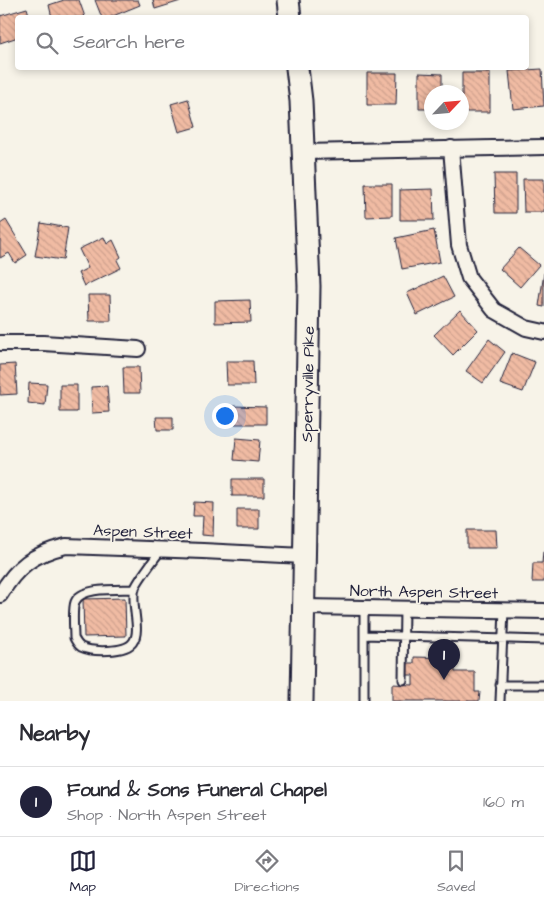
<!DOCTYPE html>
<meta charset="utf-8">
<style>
body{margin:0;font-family:"Architects Daughter",sans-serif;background:#f2f2f3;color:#2b2b33}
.compass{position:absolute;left:424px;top:85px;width:45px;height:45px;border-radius:50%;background:#fff;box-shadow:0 2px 8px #0003;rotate:64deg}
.you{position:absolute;left:224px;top:415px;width:18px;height:18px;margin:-12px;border:4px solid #fff;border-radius:50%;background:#1a73e8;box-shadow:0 0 0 8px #1a73e833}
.badge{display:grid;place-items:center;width:32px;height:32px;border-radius:50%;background:#22223b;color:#fff;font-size:16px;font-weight:700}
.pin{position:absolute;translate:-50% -41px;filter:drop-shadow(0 1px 2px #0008)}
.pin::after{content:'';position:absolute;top:26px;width:18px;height:15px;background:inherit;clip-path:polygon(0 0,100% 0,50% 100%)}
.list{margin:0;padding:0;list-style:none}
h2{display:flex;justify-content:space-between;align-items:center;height:65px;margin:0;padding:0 20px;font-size:21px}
h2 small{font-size:16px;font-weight:400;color:#7c7c81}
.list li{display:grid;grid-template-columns:32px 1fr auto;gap:15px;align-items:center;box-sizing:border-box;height:70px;padding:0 20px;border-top:1px solid #e1e1e2}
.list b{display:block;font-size:19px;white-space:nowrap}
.list p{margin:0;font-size:16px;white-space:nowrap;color:#7c7c81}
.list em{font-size:16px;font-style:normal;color:#7c7c81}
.icon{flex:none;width:28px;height:28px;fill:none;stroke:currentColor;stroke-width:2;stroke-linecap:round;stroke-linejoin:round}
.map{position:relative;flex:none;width:544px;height:701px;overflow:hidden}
.search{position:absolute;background:#fff;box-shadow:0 2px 8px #0003;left:15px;right:15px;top:15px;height:55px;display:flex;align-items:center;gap:12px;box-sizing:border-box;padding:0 18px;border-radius:5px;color:#7c7c81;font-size:19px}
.sheet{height:135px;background:#fff}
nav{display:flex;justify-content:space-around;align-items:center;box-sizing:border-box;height:70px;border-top:1px solid #e1e1e2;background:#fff;font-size:14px;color:#7c7c81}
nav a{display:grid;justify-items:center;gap:2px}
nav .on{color:#22223b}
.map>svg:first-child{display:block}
</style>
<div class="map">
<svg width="544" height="701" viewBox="0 0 544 701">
<defs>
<pattern id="building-back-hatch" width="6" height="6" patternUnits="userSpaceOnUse" patternTransform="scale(1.25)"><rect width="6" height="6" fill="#f0bba3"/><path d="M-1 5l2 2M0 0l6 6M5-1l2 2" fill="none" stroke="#cea08d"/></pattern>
</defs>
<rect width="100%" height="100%" fill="#f7f3e8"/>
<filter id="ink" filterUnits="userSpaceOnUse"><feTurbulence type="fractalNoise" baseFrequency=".02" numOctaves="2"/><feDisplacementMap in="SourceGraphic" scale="10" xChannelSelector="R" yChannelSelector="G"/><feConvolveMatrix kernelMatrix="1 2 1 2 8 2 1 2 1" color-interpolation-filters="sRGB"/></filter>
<g filter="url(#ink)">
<path fill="url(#building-back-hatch)" stroke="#22223b" d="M64 0H79L85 17 52 18 49 5Z
M95 0H138L140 5 108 18H102Z
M153 0H184L155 9Z
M27 8 30 18H18V37L0 43V16Z
M542 69 544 106 513 109 509 71Z
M367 73H397L396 105H367Z
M419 73 442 74V92H432V109H419Z
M462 73H490V112H462Z
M188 99 196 127 179 132 171 104Z
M494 174H516V213H495Z
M523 179H544V212H524Z
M365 184H392V216L366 217Z
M433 189 434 220H400V190Z
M6 220 27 255 15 263 9 253 0 258V224Z
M41 223 68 228 63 260 35 256Z
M434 230 440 262 402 269 396 238Z
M104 237 107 244 113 240 121 257 117 260 121 268 84 286 78 273 88 268 79 249Z
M519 248 539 265 520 287 500 269Z
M544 273V307L539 306Z
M443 276 454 297 417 315 407 293Z
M88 295H110L111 321H89Z
M250 300 251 322 215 323V301Z
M460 310 478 330 453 355 434 335Z
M489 339 505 352 483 383 466 371Z
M512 353 535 362 523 392 500 384Z
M226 361H253L254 385H227Z
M15 364 17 394 0 395V365Z
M123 367H139L140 393H124Z
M29 383 47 384 45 405 28 403Z
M60 385H77V412H60Z
M107 386 109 412 92 413 91 387Z
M232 406 266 407V424H232Z
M156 417H173V430H157Z
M236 438 260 440 258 462 234 460Z
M232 479H264V496H232Z
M194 502 214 503 213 536 202 535 203 516H193Z
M237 509H259V529H237Z
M467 530H496L497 548H467Z
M543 552H544V582H532L533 563H542Z
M125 598 126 636 84 637 83 599Z
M414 657 455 658V672H475V692H480L479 701H392V684L413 685V675H407V663H414Z"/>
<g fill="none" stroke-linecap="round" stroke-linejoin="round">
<defs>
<path id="lane" d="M135 589C120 590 81 586 75 602 72 610 74 629 74 638 76 642 78 645 81 647 91 652 126 653 133 642 142 630 130 603 135 588 138 580 155 558 161 550
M364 607V635L544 640
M403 680 404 608
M500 685H544
M364 701V635
M500 701 504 610"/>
<path id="street" d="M451 148 459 245 469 278 494 310 526 328 544 332
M304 152 544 147
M0 343H43L138 349
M0 595C17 566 33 554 66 546L203 551 304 556
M304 607 544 611"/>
<path id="primary" d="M288 0 290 18
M297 68 301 101 309 286 302 701"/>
</defs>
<use href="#lane" stroke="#22223b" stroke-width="11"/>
<use href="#street" stroke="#22223b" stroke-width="18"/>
<use href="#primary" stroke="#22223b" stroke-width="25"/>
<use href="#lane" stroke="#f7f3e8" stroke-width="7"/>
<use href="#street" stroke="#f7f3e8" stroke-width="14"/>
<use href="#primary" stroke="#f7f3e8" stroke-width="21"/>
</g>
</g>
<g text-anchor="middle" stroke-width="4" stroke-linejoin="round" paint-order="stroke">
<g font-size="16" fill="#22223b" stroke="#f7f3e8">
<text transform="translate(307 384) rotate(-89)" y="6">Sperryville Pike</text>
<text transform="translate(143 531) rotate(2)" y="6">Aspen Street</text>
<text transform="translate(424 591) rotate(1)" y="6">North Aspen Street</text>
</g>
</g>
</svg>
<svg class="compass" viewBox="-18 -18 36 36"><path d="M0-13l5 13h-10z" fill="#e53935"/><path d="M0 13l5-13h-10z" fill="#7c7c81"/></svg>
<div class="you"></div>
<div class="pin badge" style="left:444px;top:680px">1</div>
<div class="search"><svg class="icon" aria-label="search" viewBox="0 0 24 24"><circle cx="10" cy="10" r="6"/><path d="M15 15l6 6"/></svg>Search here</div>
</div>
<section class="sheet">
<h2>Nearby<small></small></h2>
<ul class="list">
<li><span class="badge">1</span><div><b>Found &amp; Sons Funeral Chapel</b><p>Shop · North Aspen Street</p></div><em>160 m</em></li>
</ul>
</section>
<nav>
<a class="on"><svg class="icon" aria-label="map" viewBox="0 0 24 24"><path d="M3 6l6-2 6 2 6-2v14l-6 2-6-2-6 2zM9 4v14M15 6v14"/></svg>Map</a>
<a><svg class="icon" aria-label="directions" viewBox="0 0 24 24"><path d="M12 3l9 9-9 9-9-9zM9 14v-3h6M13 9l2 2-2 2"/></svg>Directions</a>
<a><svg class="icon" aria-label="saved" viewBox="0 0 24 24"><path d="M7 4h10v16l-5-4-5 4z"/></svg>Saved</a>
</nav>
